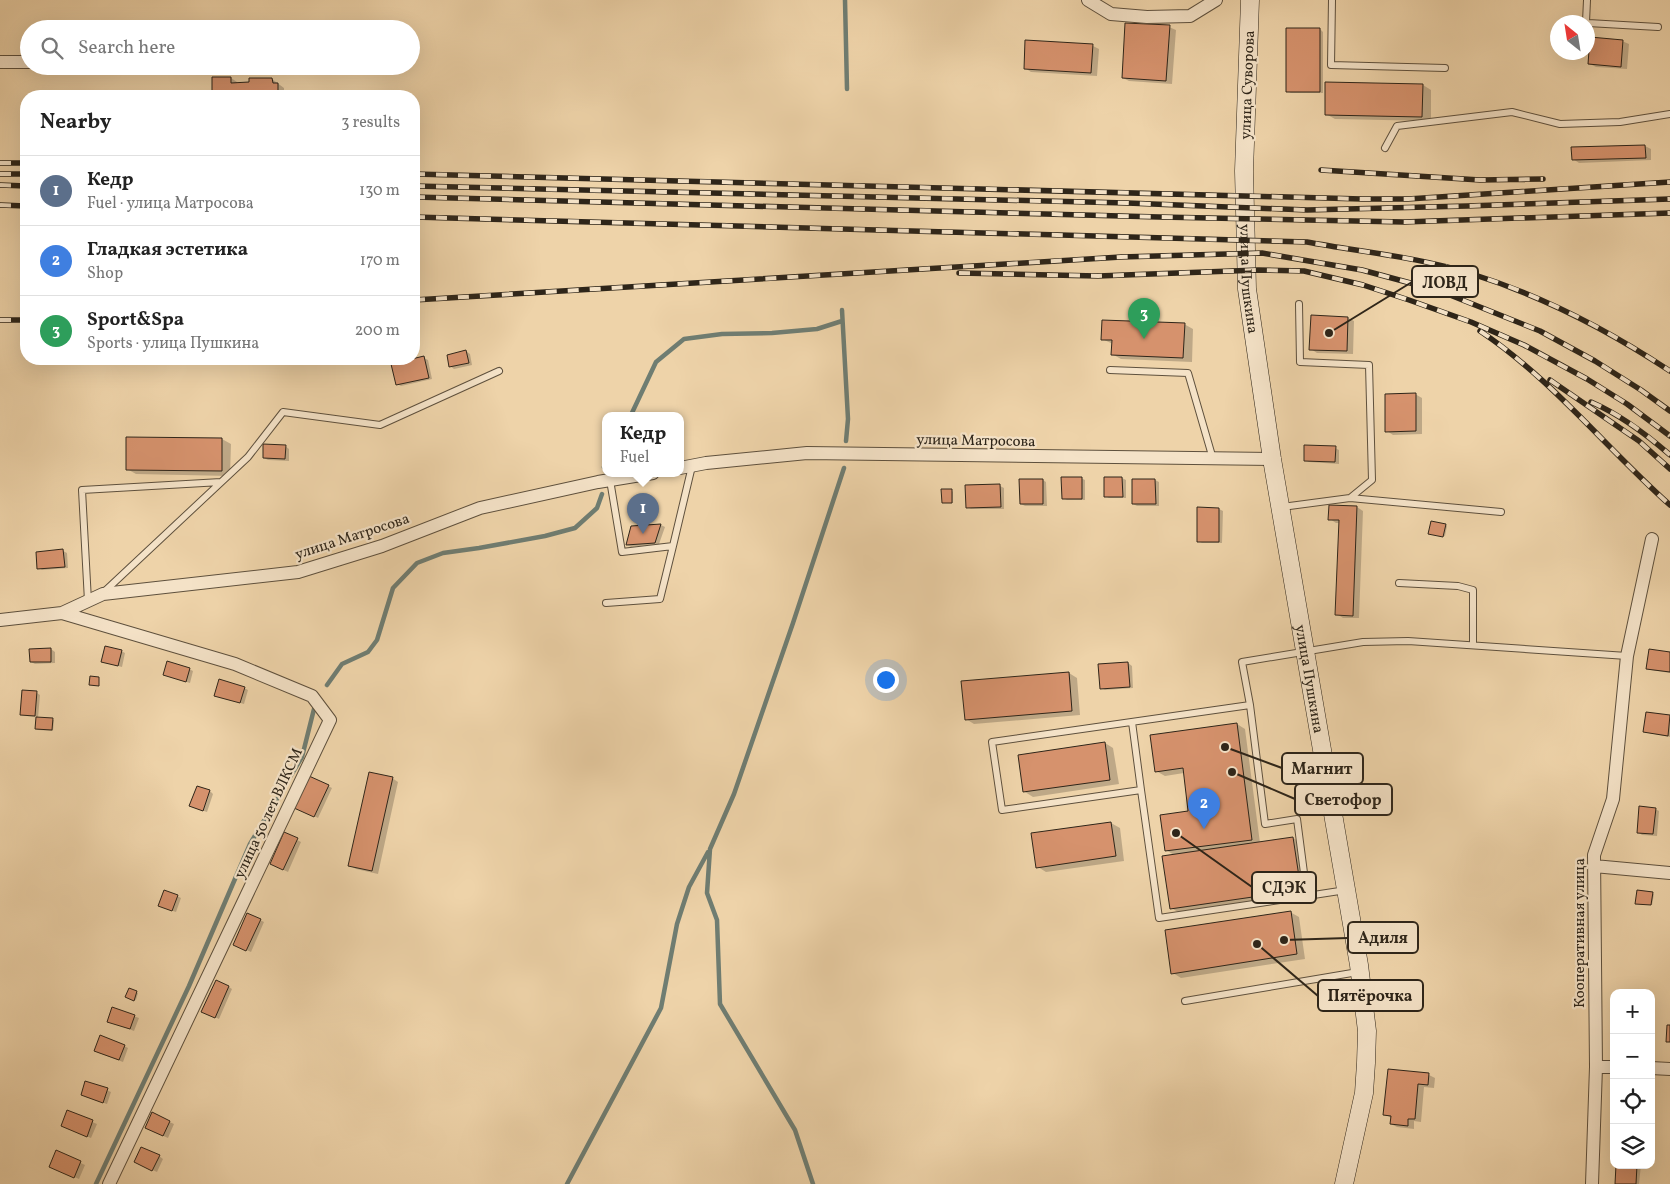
<!DOCTYPE html>
<meta charset="utf-8">
<style>
body{margin:0;font-family:Vollkorn,serif;background:#f2f2f2;color:#222}
.controls{position:absolute;right:15px;bottom:15px;display:grid;overflow:hidden;border-radius:10px;box-shadow:0 5px 20px #0002}
.controls button{width:45px;height:45px;display:grid;place-items:center;padding:0;border:0;border-bottom:1px solid #e0e0e0;background:#fff;color:#222;font:25px sans-serif}
.compass{position:absolute;left:1550px;top:15px;width:45px;height:45px;border-radius:50%;background:#fff;box-shadow:0 5px 20px #0002;rotate:330deg}
.you{position:absolute;left:885px;top:679px;width:18px;height:18px;margin:-12px;border:4px solid #fff;border-radius:50%;background:#1a73e8;box-shadow:0 0 0 8px #1a73e833}
.badge{display:grid;place-items:center;width:32px;height:32px;border-radius:50%;background:#b45309;color:#fff;font-size:16px;font-weight:700}
.pin{position:absolute;translate:-50% -41px;filter:drop-shadow(0 1px 2px #0008)}
.pin::after{content:'';position:absolute;top:26px;width:18px;height:15px;background:inherit;clip-path:polygon(0 0,100% 0,50% 100%)}
.popup{position:absolute;left:602px;top:412px;width:82px;height:65px;box-sizing:border-box;display:grid;place-content:center;border-radius:10px;background:#fff;filter:drop-shadow(0 1px 4px #0005);font-size:16px;white-space:nowrap;color:#767676}
.popup b{font-size:19px;color:#222}
.popup::after{content:'';position:absolute;left:50%;top:100%;margin-left:-10px;border:10px solid transparent;border-top-color:#fff}
.list{margin:0;padding:0;list-style:none}
h2{display:flex;justify-content:space-between;align-items:center;height:65px;margin:0;padding:0 20px;font-size:21px}
h2 small{font-size:16px;font-weight:400;color:#767676}
.list li{display:grid;grid-template-columns:32px 1fr auto;gap:15px;align-items:center;box-sizing:border-box;height:70px;padding:0 20px;border-top:1px solid #e0e0e0}
.list b{display:block;font-size:19px;white-space:nowrap}
.list p{margin:0;font-size:16px;white-space:nowrap;color:#767676}
.list em{font-size:16px;font-style:normal;color:#767676}
.icon{flex:none;width:28px;height:28px;fill:none;stroke:currentColor;stroke-width:2;stroke-linecap:round;stroke-linejoin:round}
.map{position:relative;flex:none;width:1670px;height:1184px;overflow:hidden}
.search{position:absolute;background:#fff;box-shadow:0 5px 20px #0002;left:20px;top:20px;width:400px;height:55px;display:flex;align-items:center;gap:12px;box-sizing:border-box;padding:0 18px;border-radius:28px;color:#767676;font-size:19px}
.panel{position:absolute;background:#fff;box-shadow:0 5px 20px #0002;left:20px;top:90px;width:400px;height:275px;border-radius:20px}
.map>svg:first-child{display:block}
</style>
<div class="map">
<svg width="1670" height="1184" viewBox="0 0 1670 1184">
<rect width="100%" height="100%" fill="#eed3a9"/>
<filter id="stains"><feTurbulence type="fractalNoise" baseFrequency=".004" numOctaves="4"/><feColorMatrix values="0 0 0 0 .2 0 0 0 0 .09 0 0 0 0 .02 0 0 0 .5 -.17"/></filter>
<radialGradient id="worn" r=".72"><stop offset=".6" stop-color="#630" stop-opacity="0"/><stop offset="1" stop-color="#630" stop-opacity=".3"/></radialGradient>
<path fill="#0003" d="M1169 27 1176 30 1172 84 1129 81 1123 78Z
M1320 29 1323 32V93H1291L1287 91Z
M1622 41 1629 44 1627 69 1596 67 1590 64Z
M1093 46 1099 49 1097 76 1031 72 1025 68Z
M231 78 237 82V84L272 79 284 88V95L213 96V79Z
M1423 85 1431 90V121L1335 119 1326 114Z
M1645 146 1651 149V160L1579 163 1573 159Z
M1348 318 1354 321 1353 354 1317 353 1311 349Z
M1184 324 1193 329 1192 362 1121 359 1112 354 1113 344 1102 339Z
M466 351 470 354 472 365 454 369 450 366Z
M424 358 428 360 432 379 401 386 397 384Z
M1415 394 1422 398V434L1393 435 1387 431Z
M128 438 222 439 231 444 230 476 136 474 127 469Z
M285 446 289 449V461L268 460 264 458Z
M1335 448 1339 450V464L1309 462 1305 460Z
M1081 478 1085 480V500H1067L1063 498Z
M1122 478 1126 480V498H1109L1105 496Z
M1043 480 1046 482 1047 506H1025L1021 504Z
M1133 480H1155L1159 482V506H1137L1133 504Z
M1000 486 1004 488V509H971L967 507Z
M952 491 953 492V503L943 502Z
M1330 506 1357 507 1363 511 1359 618H1343L1337 614 1341 523H1336L1330 519Z
M1219 509 1223 511 1222 543H1202L1198 541Z
M661 525 665 527 659 544 631 547 627 545 632 527Z
M1446 525 1447 526 1445 536 1431 534Z
M63 551 67 553 68 568 42 570 39 568Z
M51 649 55 652V663L35 664 31 662Z
M121 651 125 653 122 667 103 662Z
M1670 653V673L1651 670 1647 668Z
M1128 663 1132 666 1133 688 1105 690 1101 688Z
M189 669 193 671 190 683 164 675Z
M1069 673 1077 678 1080 715 974 724 966 719Z
M244 688 248 690 244 704 219 697Z
M37 693 40 695 38 718 54 720 53 731 38 730 36 729 37 717 26 716 22 714Z
M1647 713 1670 716V737L1649 733 1645 731Z
M1237 724 1245 729 1260 843 1293 838 1302 843 1309 894 1180 913 1171 908 1174 855 1166 850 1189 812 1184 773 1165 776 1156 771Z
M1105 743 1113 748 1119 784 1033 797 1025 792Z
M392 778 398 782 378 874 356 869 349 865Z
M328 786 332 788 318 818 300 809Z
M210 791 213 794 207 812 195 808Z
M1655 809 1659 811 1657 836 1642 835 1638 832Z
M1111 823 1120 828 1124 861 1046 872 1038 867 1033 834Z
M297 840 301 842 288 872 275 866Z
M1652 893 1654 894 1652 905 1638 904Z
M177 896 181 898 176 912 164 908Z
M1290 912 1299 917 1305 959 1181 978 1173 973Z
M260 920 264 922 251 952 238 946Z
M229 987 232 989 219 1019 207 1013Z
M129 989 138 993 136 1000 127 997Z
M113 1009 139 1018 134 1031 113 1023Z
M124 1046 128 1048 123 1062 99 1053Z
M1389 1071 1429 1075 1435 1078 1434 1088 1424 1087 1421 1122 1414 1121V1129L1397 1127 1391 1124V1118L1385 1114Z
M86 1082 111 1092 107 1104 86 1097Z
M68 1112 97 1124 91 1138 66 1128Z
M152 1114 174 1124 168 1138 150 1130Z
M57 1152 85 1165 79 1179 54 1168Z
M159 1156 163 1159 157 1172 139 1164Z
M1618 1165H1641L1639 1184H1617Z"/>
<g fill="none" stroke-linecap="round" stroke-linejoin="round">
<path stroke="#6f7d72" stroke-width="4.5" d="M845 0 847 89
M842 310 848 419 846 441
M631 415 656 362 684 339 722 334 772 333 817 329 842 321
M604 467 606 464
M327 685 342 664 368 652 377 640 393 588 417 563 443 553 479 548 545 536 575 528 597 508 602 494
M96 1184 189 986 250 844 302 757 314 709
M567 1184 661 1008 677 924 689 887 708 852
M813 1184 795 1130 720 1004 717 920 707 893 710 849 734 794 793 623 844 468"/>
</g>
<path fill="#d6926d" stroke="#2e2519" d="M1125 23 1170 25 1166 81 1122 78Z
M1286 28H1320V92H1286Z
M1590 37 1623 40 1621 67 1588 64Z
M1025 40 1093 44 1091 73 1024 69Z
M212 77H231V83L249 82V78H272L273 83H278V92H263V96H212Z
M1325 82 1423 84 1422 117 1325 115Z
M1645 145 1646 158 1572 160 1571 147Z
M1311 315 1348 317 1347 351 1309 350Z
M1102 320 1185 323 1183 358 1111 355 1112 340H1101Z
M466 350 469 363 449 367 447 355Z
M424 356 429 378 396 385 391 364Z
M1416 393V431L1385 432V394Z
M126 437 222 438V471L126 470Z
M263 444 286 445 285 459 263 458Z
M1304 445 1336 446 1335 462 1304 461Z
M1061 477H1082V499H1062Z
M1104 477H1122L1123 497H1104Z
M1019 479H1043V504H1020Z
M1132 479H1155L1156 504H1132Z
M1000 484 1001 507 966 508 965 485Z
M941 489H952V503H942Z
M1329 505 1357 506 1353 616 1335 615 1339 520H1328Z
M1197 507 1219 508V542H1197Z
M1431 521 1446 524 1443 537 1428 534Z
M661 524 655 543 626 545 631 526Z
M63 549 65 567 37 569 36 552Z
M105 646 122 650 118 666 101 662Z
M51 648V662H30L29 649Z
M1649 649 1670 652V672L1646 669Z
M167 661 190 668 186 682 163 675Z
M1128 662 1130 687 1100 689 1098 664Z
M1069 672 1072 711 965 720 961 681Z
M90 676 99 677V686L89 685Z
M219 679 245 687 240 703 214 696Z
M22 690 37 691 35 716 20 715Z
M1646 712 1670 715 1668 736 1643 732Z
M36 717 53 718 52 730 35 729Z
M1237 723 1252 840 1165 851 1160 815 1188 811 1183 768 1155 772 1150 735Z
M1105 742 1110 780 1023 792 1018 755Z
M369 772 393 777 372 871 348 866Z
M309 776 329 785 314 817 294 808Z
M197 786 210 790 203 811 189 806Z
M1639 806 1656 808 1653 834 1637 833Z
M1111 822 1116 856 1036 868 1031 833Z
M284 832 298 838 283 870 270 864Z
M1293 837 1301 890 1170 909 1162 856Z
M164 890 178 895 172 911 158 906Z
M1637 890 1653 892 1651 905 1635 904Z
M1291 911 1297 954 1171 974 1165 930Z
M247 913 261 919 246 951 233 945Z
M216 980 229 986 215 1018 201 1012Z
M129 988 137 991 134 1001 125 997Z
M112 1007 135 1015 130 1029 107 1022Z
M1667 1025H1670V1042H1666Z
M100 1035 125 1045 119 1060 94 1051Z
M1388 1069 1429 1073 1428 1085 1418 1084 1415 1119H1408V1126L1390 1124 1391 1116 1383 1115Z
M85 1081 108 1088 103 1103 81 1095Z
M67 1110 93 1120 87 1137 61 1126Z
M152 1112 170 1121 163 1136 145 1128Z
M141 1147 160 1155 152 1171 134 1162Z
M56 1150 81 1161 74 1178 49 1167Z
M1616 1165H1637L1636 1184H1615Z"/>
<g fill="none" stroke-linecap="round" stroke-linejoin="round">
<defs>
<path id="service" d="M1332 0 1331 65 1445 68
M1586 22 1587 0
M1588 23 1658 27
M1385 148 1397 126 1512 112 1560 124 1620 122 1670 114
M1110 370 1188 373 1213 459
M610 480 622 552 673 546 692 466
M1350 498 1501 512
M1282 507 1350 498 1372 480 1369 365 1300 362 1299 304
M1399 583 1458 586 1473 590V645
M105 591 248 457 283 412 380 425 499 371
M88 601 82 490 221 482
M606 603 660 599 673 546
M1250 705 992 742 1002 810 1141 790 1159 918 1307 896 1297 819 1265 824 1250 705 1242 662 1363 642 1408 641 1627 656
M1132 722 1141 790
M1307 896 1346 890
M1185 1001 1358 972"/>
<path id="minor" d="M1088 0 1111 14 1147 17 1190 16 1216 0
M0 62H29
M680 468 706 463 807 453 1272 459
M62 613 235 664 312 696 330 720 109 1184
M0 620 62 613 103 594 298 572 382 546 480 508 598 482 653 473
M1594 866 1670 873
M1596 1067H1614
M1651 1068 1670 1069
M1592 1184 1596 1067 1594 855 1613 799 1627 656 1652 539"/>
<g id="secondary">
<path id="s1" d="M1250 0 1244 171 1247 289 1272 459 1359 965 1367 1031 1366 1063 1364 1093 1344 1184"/>
</g>
</defs>
<use href="#service" stroke="#5e503d" stroke-width="8"/>
<use href="#minor" stroke="#5e503d" stroke-width="14"/>
<use href="#secondary" stroke="#2e2519" stroke-width="19"/>
<use href="#service" stroke="#f4e2c7" stroke-width="6"/>
<use href="#minor" stroke="#f4e2c7" stroke-width="12"/>
<use href="#secondary" stroke="#f4e2c7" stroke-width="18"/>
<defs>
<path id="rail" d="M0 163H26
M1321 170 1480 180 1543 179
M0 174H26
M414 174 1362 199H1408L1670 182
M0 185 26 186
M414 186 1127 203 1307 210 1467 206 1670 199
M414 197 1159 217 1404 222 1670 213
M0 205 26 206
M414 217 1307 242C1361 252 1419 257 1472 274 1543 296 1608 330 1670 371
M959 273 1098 276 1258 270 1304 271 1363 285 1409 300 1471 322 1524 345 1587 379 1627 404 1670 436
M414 300 1121 257 1262 253 1362 270 1440 291 1540 331 1595 361 1641 390 1670 411
M0 320H26
M1480 331C1552 379 1606 448 1670 505
M1550 380 1639 441 1670 469
M1591 402C1621 415 1646 434 1670 455"/>
</defs>
<use href="#rail" stroke="#2e2519" stroke-width="5.5"/>
<use href="#rail" stroke="#f4e2c7" stroke-width="4" stroke-dasharray="11" stroke-linecap="butt"/>
</g>
<g text-anchor="middle" stroke-width="4.5" stroke-linejoin="round" paint-order="stroke">
<g font-size="15" fill="#2e2519" stroke="#f4e2c7">
<text transform="translate(1247 85) rotate(-88)" y="5">улица Суворова</text>
<text dy="5" stroke="none"><textPath href="#s1" startOffset="279">улица Пушкина</textPath></text>
<text transform="translate(976 440) rotate(1)" y="5">улица Матросова</text>
<text transform="translate(352 536) rotate(-18)" y="5">улица Матросова</text>
<text dy="5" stroke="none"><textPath href="#s1" startOffset="684">улица Пушкина</textPath></text>
<text transform="translate(268 813) rotate(-65)" y="5">улица 50 лет ВЛКСМ</text>
<text transform="translate(1579 933) rotate(-90)" y="5">Кооперативная улица</text>
</g>
</g>
<path fill="none" stroke="#2e2519" stroke-width="2" d="M1329 333L1412 282M1225 747L1282 768M1232 772L1295 799M1176 833L1252 887M1284 940L1348 938M1257 944L1318 996"/>
<g fill="#2e2519" stroke="#f4e2c7" stroke-width="2">
<circle cx="1329" cy="333" r="5"/>
<circle cx="1225" cy="747" r="5"/>
<circle cx="1232" cy="772" r="5"/>
<circle cx="1176" cy="833" r="5"/>
<circle cx="1284" cy="940" r="5"/>
<circle cx="1257" cy="944" r="5"/>
</g>
<g fill="#f4e2c7" stroke="#2e2519" stroke-width="2">
<rect x="1412" y="266" width="66" height="31" rx="5"/>
<rect x="1282" y="753" width="81" height="31" rx="5"/>
<rect x="1295" y="784" width="97" height="31" rx="5"/>
<rect x="1252" y="872" width="64" height="31" rx="5"/>
<rect x="1348" y="922" width="70" height="31" rx="5"/>
<rect x="1318" y="980" width="105" height="31" rx="5"/>
</g>
<g font-size="16" text-anchor="middle" font-weight="bold" fill="#2e2519">
<text x="1445" y="288">ЛОВД</text>
<text x="1322" y="774">Магнит</text>
<text x="1343" y="805">Светофор</text>
<text x="1284" y="893">СДЭК</text>
<text x="1383" y="943">Адиля</text>
<text x="1370" y="1001">Пятёрочка</text>
</g>
<rect width="100%" height="100%" filter="url(#stains)"/>
<rect width="100%" height="100%" fill="url(#worn)"/>
</svg>
<div class="controls">
<button>+</button>
<button>−</button>
<button><svg class="icon" aria-label="locate" viewBox="0 0 24 24"><circle cx="12" cy="12" r="6"/><path d="M12 2v4M12 18v4M2 12h4M18 12h4"/></svg></button>
<button><svg class="icon" aria-label="layers" viewBox="0 0 24 24"><path d="M12 4l9 5-9 5-9-5zM3 14l9 5 9-5"/></svg></button>
</div>
<svg class="compass" viewBox="-18 -18 36 36"><path d="M0-13l5 13h-10z" fill="#e53935"/><path d="M0 13l5-13h-10z" fill="#767676"/></svg>
<div class="you"></div>
<div class="pin badge" style="left:643px;top:534px;background:#5c6f8a">1</div>
<div class="popup"><b>Кедр</b>Fuel</div>
<div class="pin badge" style="left:1204px;top:829px;background:#3f7fe0">2</div>
<div class="pin badge" style="left:1144px;top:339px;background:#2e9e5b">3</div>
<div class="search"><svg class="icon" aria-label="search" viewBox="0 0 24 24"><circle cx="10" cy="10" r="6"/><path d="M15 15l6 6"/></svg>Search here</div>
<section class="panel">
<h2>Nearby<small>3 results</small></h2>
<ul class="list">
<li><span class="badge" style="background:#5c6f8a">1</span><div><b>Кедр</b><p>Fuel · улица Матросова</p></div><em>130 m</em></li>
<li><span class="badge" style="background:#3f7fe0">2</span><div><b>Гладкая эстетика</b><p>Shop</p></div><em>170 m</em></li>
<li><span class="badge" style="background:#2e9e5b">3</span><div><b>Sport&amp;Spa</b><p>Sports · улица Пушкина</p></div><em>200 m</em></li>
</ul>
</section>
</div>
